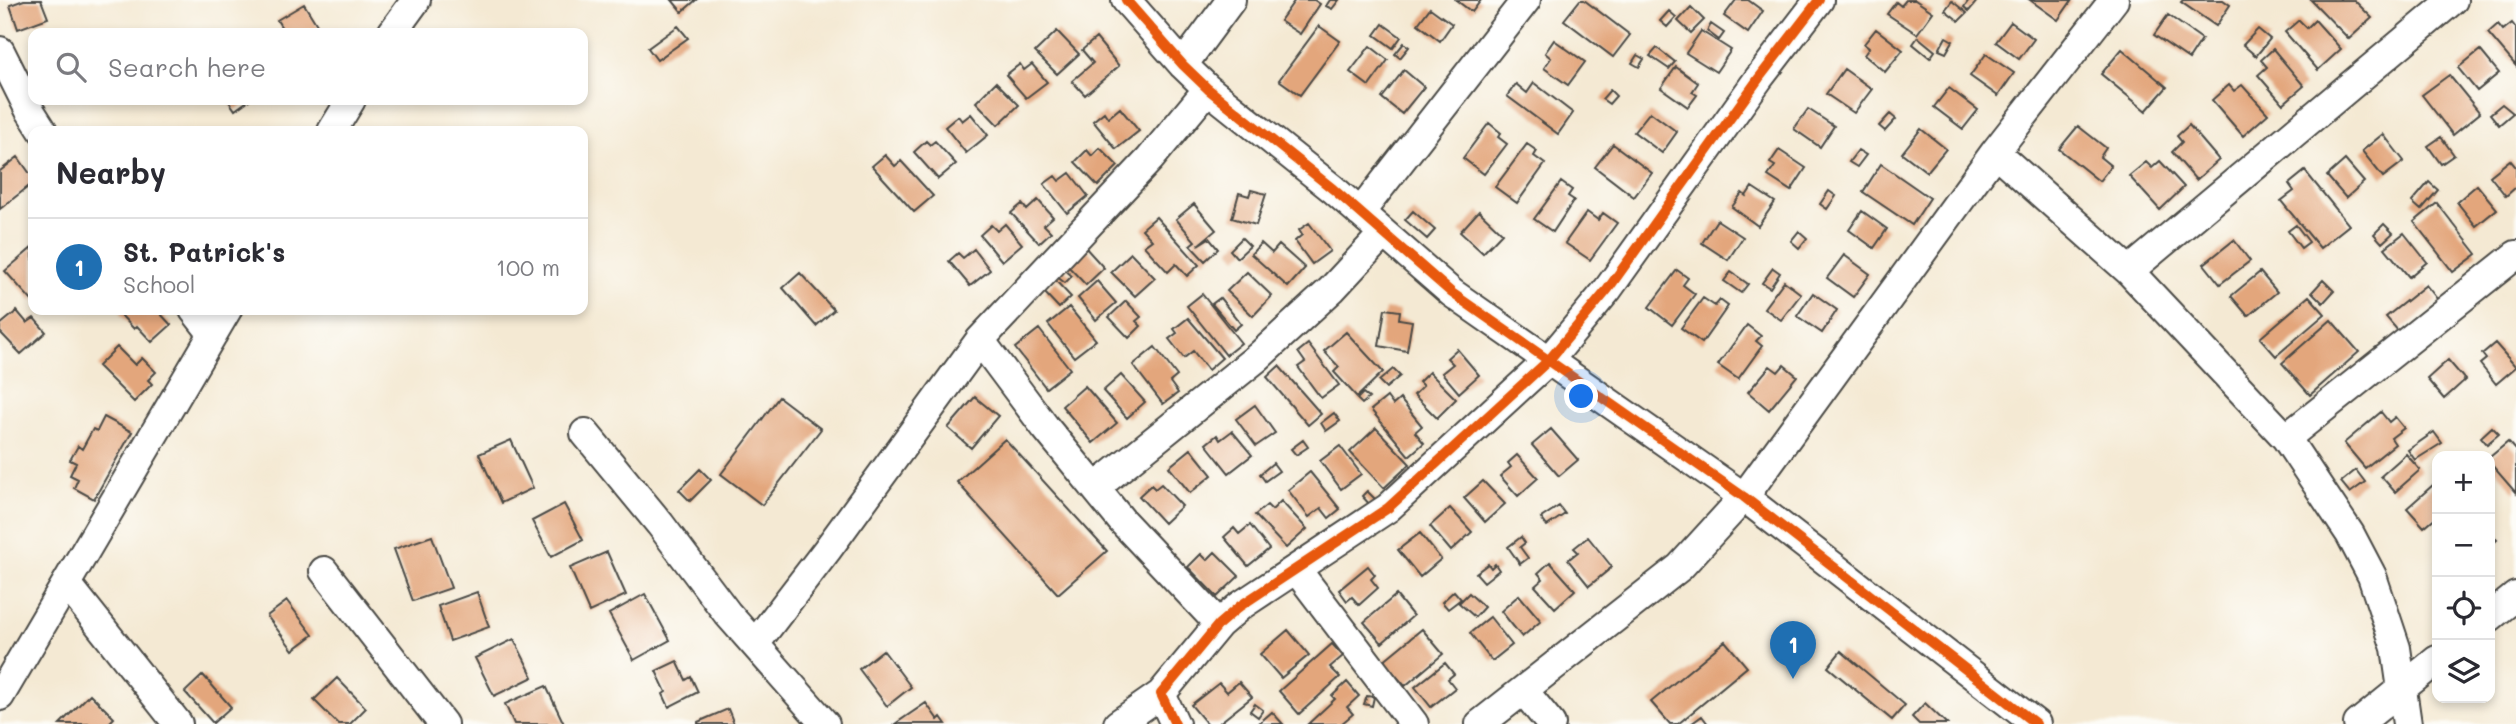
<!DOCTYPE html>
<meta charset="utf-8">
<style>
body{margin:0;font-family:Mali,sans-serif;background:#f7f7f7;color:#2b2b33}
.controls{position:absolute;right:21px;bottom:21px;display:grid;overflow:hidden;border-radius:14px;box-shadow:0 4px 10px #0003}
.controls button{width:63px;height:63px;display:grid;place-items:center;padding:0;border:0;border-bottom:2px solid #e1e1e2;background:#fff;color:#2b2b33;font:35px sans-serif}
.you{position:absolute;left:1582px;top:397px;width:24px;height:24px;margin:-18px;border:5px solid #fff;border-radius:50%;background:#1a73e8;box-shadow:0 0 0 10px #1a73e833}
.badge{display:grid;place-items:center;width:46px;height:46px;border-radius:50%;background:#1f6fb2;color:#fff;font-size:23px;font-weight:700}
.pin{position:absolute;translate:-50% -58px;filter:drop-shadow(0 2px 4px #0008)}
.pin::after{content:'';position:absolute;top:37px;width:24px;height:21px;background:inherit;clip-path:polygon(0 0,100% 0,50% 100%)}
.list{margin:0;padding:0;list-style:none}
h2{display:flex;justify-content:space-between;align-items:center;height:91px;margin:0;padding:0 28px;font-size:30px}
h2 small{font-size:23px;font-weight:400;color:#7c7c81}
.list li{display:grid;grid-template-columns:46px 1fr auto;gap:21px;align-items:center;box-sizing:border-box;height:98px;padding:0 28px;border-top:2px solid #e1e1e2}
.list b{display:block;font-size:26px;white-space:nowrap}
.list p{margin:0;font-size:23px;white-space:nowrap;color:#7c7c81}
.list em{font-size:23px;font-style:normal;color:#7c7c81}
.icon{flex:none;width:38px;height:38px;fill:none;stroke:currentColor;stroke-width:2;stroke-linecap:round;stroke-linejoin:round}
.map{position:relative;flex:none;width:2516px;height:724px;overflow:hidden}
.search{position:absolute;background:#fff;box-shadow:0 4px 10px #0003;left:28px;top:28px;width:560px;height:77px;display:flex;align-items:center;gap:18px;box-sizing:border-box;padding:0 24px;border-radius:14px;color:#7c7c81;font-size:26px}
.panel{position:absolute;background:#fff;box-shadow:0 4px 10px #0003;left:28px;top:126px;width:560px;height:189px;border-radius:14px}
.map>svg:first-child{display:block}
</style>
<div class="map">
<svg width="2516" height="724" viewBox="0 0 2516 724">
<rect width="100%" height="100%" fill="#fdfcf7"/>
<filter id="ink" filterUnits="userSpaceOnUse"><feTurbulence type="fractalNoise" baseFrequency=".0143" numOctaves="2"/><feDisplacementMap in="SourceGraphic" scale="14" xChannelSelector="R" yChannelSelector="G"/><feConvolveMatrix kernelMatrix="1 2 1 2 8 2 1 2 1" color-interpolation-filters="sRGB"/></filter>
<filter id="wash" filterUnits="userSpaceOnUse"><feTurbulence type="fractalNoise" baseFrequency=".00686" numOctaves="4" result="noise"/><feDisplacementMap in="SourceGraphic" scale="28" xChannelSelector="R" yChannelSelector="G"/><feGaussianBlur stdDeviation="1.57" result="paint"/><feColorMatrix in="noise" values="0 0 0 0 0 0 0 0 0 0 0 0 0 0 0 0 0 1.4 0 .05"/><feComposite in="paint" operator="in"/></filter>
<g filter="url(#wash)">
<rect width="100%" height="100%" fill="#f4e9d3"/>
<g id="blocks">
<path fill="#e3a67b" d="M24 0H41L48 18 18 29 10 5Z
M672 0H696L682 12Z
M1295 0H1314L1320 4 1300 34 1280 21Z
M1330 0H1339L1332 9 1326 6Z
M1456 0H1481L1472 12Z
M1580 0H1584L1630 35 1613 57 1564 20Z
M1736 0H1748L1763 11 1748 33 1724 16Z
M1906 0H1915L1933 12 1917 34 1887 14 1896 2 1901 6Z
M1969 0 1977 1 1969 11 1964 7Z
M2030 0H2072L2058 20Z
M2183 0H2223L2230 5 2216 26 2181 2Z
M2311 0H2354L2372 18 2349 39Z
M1952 1 1967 13 1959 21 1945 10Z
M304 4 322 33H285L277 20Z
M1691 7 1704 20 1691 33 1678 21Z
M1430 8 1452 24 1440 41 1418 24Z
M1669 11 1676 17 1667 27 1660 21Z
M2168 15 2202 39 2189 59 2154 35Z
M2299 20 2307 28 2315 20 2341 49 2318 70 2285 32Z
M2011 22 2034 39 2019 59 1996 42Z
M2512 23 2516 28V66L2488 33 2498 24 2503 30Z
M1383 24 1401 37 1393 48 1375 35Z
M1711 24 1724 33 1719 40 1707 31Z
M678 26 688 38 657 60 648 48Z
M1319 26 1340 41 1300 95 1279 80Z
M1876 29 1903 50 1885 72 1864 55 1869 48 1864 44Z
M2258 29 2270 39 2256 56 2243 45Z
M1057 31 1079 54 1057 74 1035 52Z
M1701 31 1731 50 1716 72 1686 53Z
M1918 37 1935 51 1930 58 1913 44Z
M1946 37 1953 41 1946 53 1939 50Z
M1096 38 1119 66 1085 95 1072 81 1093 63 1082 50Z
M1554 40 1585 62 1568 85 1544 68 1551 58 1545 53Z
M1404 43 1409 47 1400 58 1395 54Z
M1370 46 1388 60 1369 86 1350 72Z
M1657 48 1675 62 1669 69 1650 56Z
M2122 49 2167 87 2146 111 2101 74Z
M2273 49 2304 86 2283 104 2258 75 2267 67 2261 60Z
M2480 50 2499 73 2477 91 2458 68Z
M1986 54 2014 73 1998 96 1970 76Z
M1637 55 1644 59 1639 67 1632 63Z
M1020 64 1024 70 1032 64 1047 82 1026 98 1006 75Z
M1676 67 1698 83 1692 92 1697 95 1688 107 1661 88Z
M1844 69 1872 89 1854 113 1826 94Z
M1404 70 1424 87 1402 114 1382 98Z
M2449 75 2480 113 2453 135 2422 95Z
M996 82 1019 105 998 125 976 102Z
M1534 83 1573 113 1558 134 1507 96 1516 84 1527 93Z
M2229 85 2234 91 2242 85 2268 114 2243 136 2212 100Z
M1949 88 1978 110 1963 129 1934 107Z
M1610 90 1616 96 1609 104 1602 99Z
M228 100H249L235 110Z
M2502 104 2513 113 2499 125 2490 114Z
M1120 108 1139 131 1116 149 1093 121 1104 112 1108 118Z
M1808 109 1834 126 1820 147 1794 129Z
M1650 112 1677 132 1662 153 1634 132Z
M971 114 988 135 966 153 945 127 958 116 962 121Z
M1890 114 1896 119 1885 131 1879 126Z
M1489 123 1501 133 1498 137 1507 144 1484 174 1463 158Z
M2189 125 2219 160 2196 180 2172 152 2182 142 2177 136Z
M2078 126 2106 148 2100 157 2111 166 2099 181 2059 149Z
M1921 129 1946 149 1927 172 1902 153Z
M2383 134 2404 161 2383 177 2362 151Z
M2441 137 2454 155 2441 164 2428 146Z
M926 141 930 145 935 141 956 164 938 179 914 152Z
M1527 144 1537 151 1534 156 1545 164 1517 203 1495 187Z
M1613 144 1652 173 1634 197 1595 167Z
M1100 148 1118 166 1098 186 1075 162 1087 150 1092 156Z
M1779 150 1806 168 1791 191 1768 176 1775 166 1770 163Z
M1858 150 1866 155 1857 167 1849 162Z
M885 155 895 166 901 161 933 196 914 212 872 166Z
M18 157 33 178V183L0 209V171Z
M2345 160 2364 182 2346 198 2327 176Z
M2510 160 2516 167V187L2506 196 2490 176Z
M2160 161 2184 187 2160 210 2129 176 2146 162 2152 168Z
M1881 164 1930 198 1912 225 1863 192Z
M2305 171 2349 225 2320 248 2281 201 2294 191 2289 184Z
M1070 173 1088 196 1067 213 1044 184 1055 176 1059 181Z
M1561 182 1572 190 1568 196 1574 200 1553 232 1534 219Z
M2429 182 2438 190 2421 210 2412 202Z
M2477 185 2497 209 2476 226 2457 202Z
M1752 187 1775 202 1758 226 1732 207 1742 193 1746 196Z
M1251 190 1266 194 1256 225 1232 218 1239 193 1249 196Z
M1829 191 1836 196 1827 209 1820 204Z
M1038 200 1053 217 1044 225 1051 232 1039 243 1011 213 1022 204 1027 210Z
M2437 203 2477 254 2453 272 2414 222Z
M1194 204 1216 230 1198 245 1209 238 1218 249 1205 261 1190 245 1195 241 1176 219Z
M1413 211 1435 230 1427 239 1405 220Z
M1479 211 1502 233 1483 253 1460 232Z
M1862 211 1887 229 1874 248 1849 230Z
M1587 212 1598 220 1603 213 1617 223 1590 260 1565 243Z
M1156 217 1199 265 1187 276 1176 264 1168 272 1144 246 1152 240 1142 229Z
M1717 220 1743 237 1728 260 1702 243Z
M1309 223 1330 251 1312 264 1295 241 1302 235 1299 230Z
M1005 224 1022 244 1002 261 980 235 991 225 997 231Z
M2384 224 2393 233 2382 243 2374 234Z
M2296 225 2309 242 2301 248 2288 231Z
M1799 231 1807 238 1799 248 1791 241Z
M2404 233 2427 262 2409 277 2385 248Z
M1242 238 1250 246 1237 258 1230 250Z
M2234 240 2250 261 2220 284 2204 264Z
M1261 243 1272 253 1279 245 1305 268 1288 287 1251 254Z
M1084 246 1104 268 1086 285 1066 264Z
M33 247V302L5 271Z
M974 249 990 270 970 286 949 261 958 253 963 258Z
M1131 253 1155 278 1135 296 1111 272Z
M1844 255 1870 274 1853 297 1827 278Z
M1063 268 1072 276 1065 283 1056 276Z
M1773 268 1780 273 1770 288 1762 283Z
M1677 270 1688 278 1683 285 1695 294 1672 325 1649 307Z
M1247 272 1272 296 1253 316 1227 291Z
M1731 272 1748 284 1741 293 1724 281Z
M2260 272 2277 292 2248 316 2231 296Z
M800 273 834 310 816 326 783 288Z
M2323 280 2334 291 2323 303 2312 292Z
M1056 281 1071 297 1059 308 1044 292Z
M1097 281 1116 303 1096 320 1078 298Z
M1784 281 1801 294 1781 320 1764 308Z
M2426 285 2438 300 2399 332 2386 317Z
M1813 293 1837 310 1822 333 1797 316Z
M1202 294 1241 343 1226 355 1187 306Z
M2309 296 2325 314 2276 356 2260 338Z
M1220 298 1241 324 1234 330 1212 304Z
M1703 298 1715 306 1720 300 1728 306 1702 343 1681 328Z
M1126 301 1141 317 1136 321 1141 326 1129 338 1109 317Z
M1069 307 1096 340 1074 357 1048 324Z
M1385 309 1400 311 1399 319 1412 321 1407 351 1379 346Z
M122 310H159L158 311 171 325 152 342 137 326 134 329 120 314Z
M17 311 27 323 34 318 46 332 21 354 0 332V325Z
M1188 318 1222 358 1208 370 1193 351 1184 358 1169 339 1177 333 1174 329Z
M2331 320 2359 352 2310 395 2282 363Z
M1747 325 1761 336 1756 341 1762 346 1738 379 1718 365Z
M1039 329 1070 369 1046 388 1015 348Z
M1346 332 1383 372 1357 397 1334 372 1339 367 1324 351Z
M2495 343 2516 367 2496 384 2480 364 2486 359 2482 354Z
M1308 344 1339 385 1321 398 1298 367 1305 362 1298 352Z
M117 347 135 365 142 358 156 372 148 380 152 384 134 402 98 366Z
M1155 347 1177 376 1170 382 1178 393 1163 404 1133 365Z
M1457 349 1479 375 1459 393 1442 373 1453 364 1447 358Z
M2448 360 2465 380 2444 399 2427 379Z
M1784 365 1797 376 1769 410 1748 392 1770 366 1778 372Z
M1279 366 1321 414 1308 425 1267 377Z
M1393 369 1400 376 1386 388 1379 381Z
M1429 372 1456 399 1437 418 1414 395 1423 386 1419 382Z
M1121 375 1145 402 1127 418 1103 391Z
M1085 386 1117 423 1093 443 1062 406Z
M1363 393 1369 398 1362 404 1357 399Z
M779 397 821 429 762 505 721 474Z
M975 397 998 416 971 448 948 428Z
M1387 397 1393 405 1400 399 1422 426 1415 432 1424 443 1409 456 1371 410Z
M1255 405 1275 433 1256 446 1236 419Z
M2381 412 2389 422 2395 417 2404 428 2391 438 2395 444 2365 468 2344 443Z
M1334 413 1340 421 1326 431 1321 423Z
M104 417 132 432 94 499 74 488 78 479 70 475 76 463 70 460 78 446 82 449 93 429 97 431Z
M2492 427 2499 434 2487 444 2481 437Z
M1376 428 1410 464 1384 488 1350 452Z
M1551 429 1578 460 1559 476 1532 445Z
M1232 431 1252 455 1229 473 1206 444 1217 435 1220 440Z
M2434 432 2442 443 2415 460 2408 450Z
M1005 439 1107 551 1058 594 957 482Z
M511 440 533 488 501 503 479 454Z
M1303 440 1308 447 1296 455 1291 449Z
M2508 442 2516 451V493L2490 463V457Z
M1340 446 1361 474 1341 489 1320 461Z
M1191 449 1212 475 1190 493 1169 467Z
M2406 454 2420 470 2395 492 2381 476Z
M1517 455 1538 478 1518 496 1500 476 1511 467 1508 463Z
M1273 463 1279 471 1265 481 1260 474Z
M700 469 711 480 690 501 679 490Z
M2356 470 2365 482 2350 493 2341 482Z
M1310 472 1340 509 1329 518 1321 508 1309 517 1288 490Z
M1483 481 1505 504 1485 522 1464 498Z
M1161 484 1182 506 1164 523 1139 496 1151 485 1155 489Z
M2433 485 2437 490V516L2424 527 2407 508Z
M1367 491 1377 501 1371 506 1362 496Z
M1281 501 1307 529 1286 548 1255 515 1267 505 1272 510Z
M564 504 583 540 551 557 532 521Z
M1559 506 1565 514 1547 526 1541 518Z
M1450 508 1472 532 1451 551 1430 526Z
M1250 525 1269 549 1248 566 1224 537 1234 528 1239 534Z
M2490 532 2497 540 2490 546Z
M1420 533 1441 559 1420 577 1398 550Z
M432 536 451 588 413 601 394 549Z
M1521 537 1525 543 1520 547 1528 558 1520 564 1508 547Z
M1588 537 1612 567 1589 586 1568 560 1578 552 1574 548Z
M607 552 626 595 589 612 570 568Z
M1215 552 1239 576 1217 597 1188 567 1201 554 1207 560Z
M1550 562 1575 590 1555 608 1535 586 1543 579 1538 573Z
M1488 564 1491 568 1495 564 1499 570 1484 582 1476 573Z
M1368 566 1375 575 1371 579 1378 588 1359 605 1352 597 1347 601 1339 590Z
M1454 591 1461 599 1448 609 1442 602Z
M477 592 489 627 450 641 438 606Z
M1469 593 1484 607 1475 617 1459 603Z
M645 594 670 640 634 660 609 614Z
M1396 595 1413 616 1382 643 1364 622Z
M1519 595 1541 621 1522 637 1501 611Z
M287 601 313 635 293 650 267 616Z
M1490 617 1512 645 1492 661 1470 633Z
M1422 629 1443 654 1405 686 1383 661Z
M1288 630 1309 655 1281 678 1260 654Z
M514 639 533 677 494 696 475 658Z
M1725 641 1747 667 1678 724H1670L1651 702Z
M1332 644 1343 656 1330 667 1340 677 1299 714 1279 691Z
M883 650 911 687 887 706 859 669Z
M1841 651 1905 705 1892 720 1828 667Z
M677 661 686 680 691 677 698 692 669 707 663 694 666 692 656 671Z
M1445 663 1454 674 1448 679 1455 688 1431 707 1415 687Z
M203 675 231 707 213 723 185 692Z
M337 678 366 708 350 724H338L314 700Z
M1239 682 1252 697 1218 724H1207L1191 705 1219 683 1227 692Z
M1347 682 1359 696 1347 707 1353 714 1341 724H1308L1335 699 1332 696Z
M546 686 564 724H514L505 704Z
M90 694 114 718 108 724H60Z
M1367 696 1374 697 1372 706 1364 704Z
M926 703 938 720 941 717 946 724H895Z
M1925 703 1947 724H1919L1912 717Z
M1255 704 1263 710 1258 717 1250 711Z
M728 709 734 724H698V722Z
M1272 712 1283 724H1258Z
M1702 716 1708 724H1691Z"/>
</g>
</g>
<g filter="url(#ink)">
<use href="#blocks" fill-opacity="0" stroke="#494844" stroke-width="2"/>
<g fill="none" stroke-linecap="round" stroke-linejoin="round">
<defs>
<path id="minor" d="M1126 0 1183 65 1208 89 1333 189 1452 293 1744 497 2036 724
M392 33 416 0
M0 51 29 109 43 131
M1183 65 1231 0
M332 131 351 100
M1995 152 2129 271 2286 438 2350 534 2372 576 2396 648 2407 724
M1360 213 1526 0
M2129 271 2453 0
M194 310 213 334
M980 340 1045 427 1122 521 1219 624
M585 433 660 524 727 613 825 724
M2286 438 2516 255
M1095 488 1258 357 1332 289 1383 234
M1296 569 1414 724
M324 571 443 724
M67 584 178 724
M2490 617 2516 596
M755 644 827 550 980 340 1150 159 1208 89
M1524 691 1551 724
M0 696 227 310
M1118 724 1161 694
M1175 724 1161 694 1219 624 1240 606 1388 508 1549 360 1608 289 1759 78 1819 0
M1480 724 1680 567 1744 497 1995 152 2114 0
M2358 724 2437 660"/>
</defs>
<use href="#minor" stroke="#494844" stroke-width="32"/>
<use href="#minor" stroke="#fff" stroke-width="28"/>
<defs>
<path id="cycleway" d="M1126 0 1183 65 1208 89 1333 189 1452 293 1744 497 2036 724
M1175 724 1161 694 1219 624 1240 606 1388 508 1549 360 1608 289 1759 78 1819 0"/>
</defs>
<use href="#cycleway" stroke="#fdfcf7" stroke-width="15"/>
<use href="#cycleway" stroke="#e8590c" stroke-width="10"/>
</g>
</g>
</svg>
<div class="controls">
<button>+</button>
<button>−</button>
<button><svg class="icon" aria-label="locate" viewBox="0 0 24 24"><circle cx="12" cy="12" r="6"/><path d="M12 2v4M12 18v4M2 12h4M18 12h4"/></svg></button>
<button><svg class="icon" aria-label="layers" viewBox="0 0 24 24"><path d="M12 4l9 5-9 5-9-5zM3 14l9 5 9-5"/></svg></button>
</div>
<div class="you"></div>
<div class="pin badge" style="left:1793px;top:679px">1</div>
<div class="search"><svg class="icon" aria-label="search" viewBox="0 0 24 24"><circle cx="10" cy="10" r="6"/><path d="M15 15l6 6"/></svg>Search here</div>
<section class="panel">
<h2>Nearby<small></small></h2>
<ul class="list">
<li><span class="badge">1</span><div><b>St. Patrick's</b><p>School</p></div><em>100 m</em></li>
</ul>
</section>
</div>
